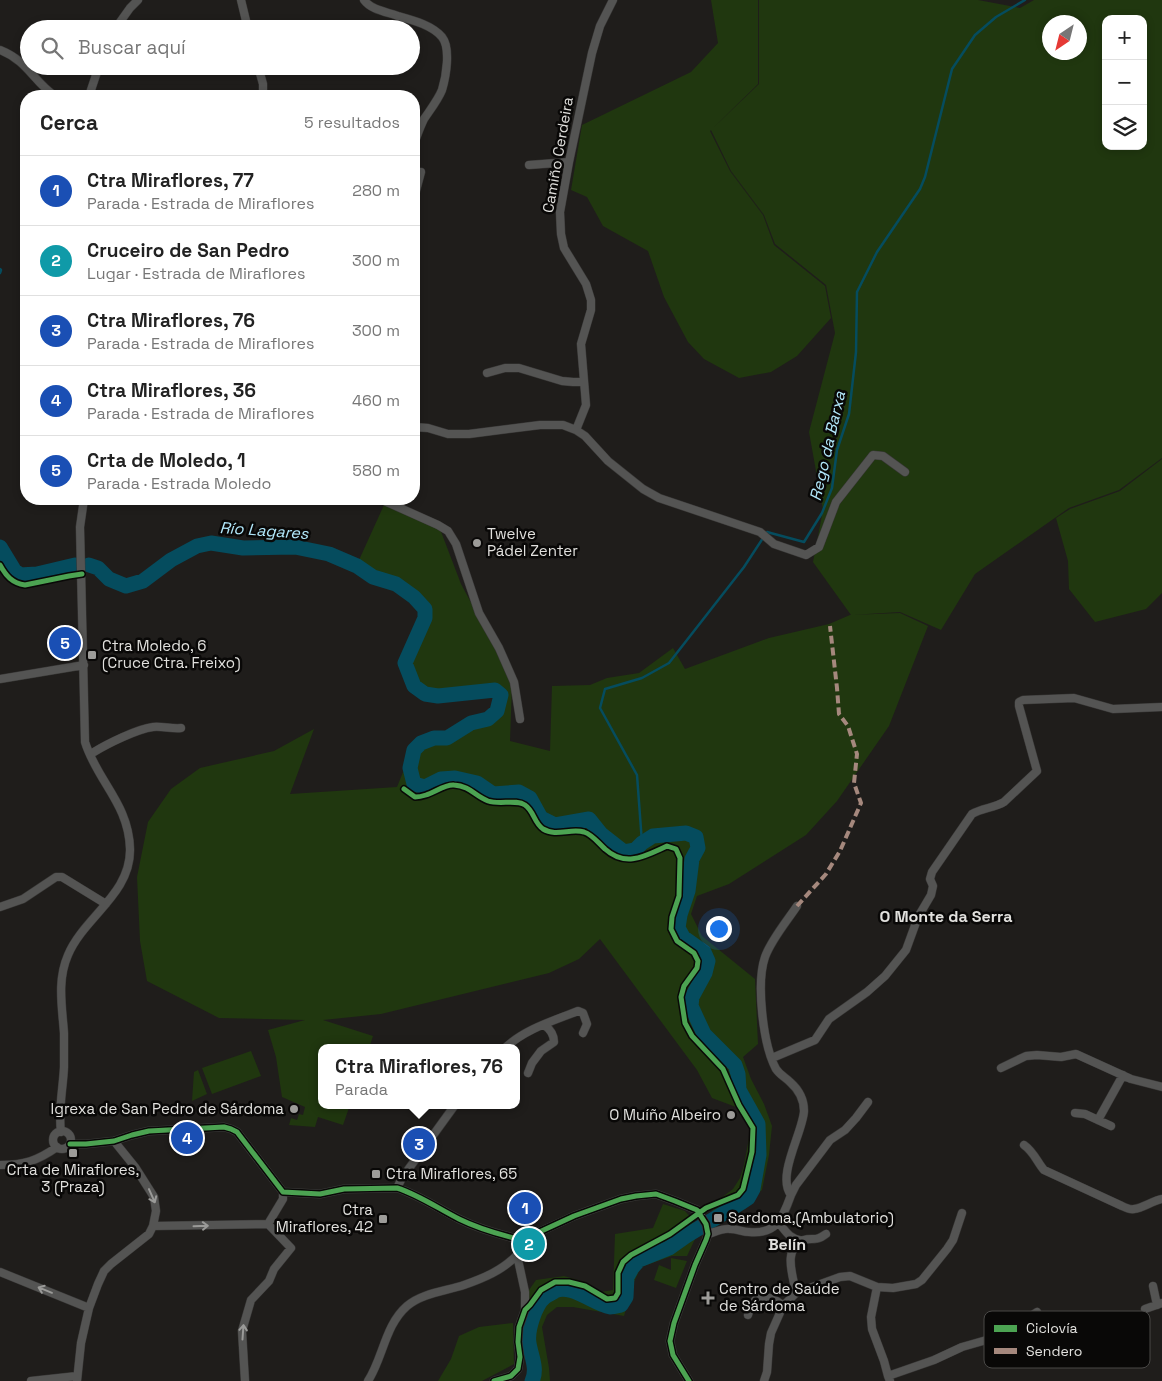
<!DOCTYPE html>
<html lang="es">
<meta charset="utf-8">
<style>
body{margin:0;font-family:"Space Grotesk",sans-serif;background:#f2f2f2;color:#222}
.controls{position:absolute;right:15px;top:15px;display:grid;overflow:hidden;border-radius:10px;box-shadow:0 2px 8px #0003}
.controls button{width:45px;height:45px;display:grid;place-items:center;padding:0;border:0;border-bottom:1px solid #e0e0e0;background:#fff;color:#222;font:25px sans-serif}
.compass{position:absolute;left:1042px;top:15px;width:45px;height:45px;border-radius:50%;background:#fff;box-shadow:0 2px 8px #0003;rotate:215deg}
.you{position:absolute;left:718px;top:928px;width:18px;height:18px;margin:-12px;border:4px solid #fff;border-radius:50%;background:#1a73e8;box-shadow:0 0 0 8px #1a73e833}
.badge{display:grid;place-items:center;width:32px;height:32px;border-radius:50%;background:#d93025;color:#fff;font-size:16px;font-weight:700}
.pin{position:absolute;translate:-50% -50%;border:2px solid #fff;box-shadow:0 1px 5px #0006}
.popup{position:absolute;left:318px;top:1044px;width:202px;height:65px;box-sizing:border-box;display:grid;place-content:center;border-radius:10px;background:#fff;filter:drop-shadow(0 1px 4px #0005);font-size:16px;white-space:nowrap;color:#767676}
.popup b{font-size:19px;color:#222}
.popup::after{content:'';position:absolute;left:50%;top:100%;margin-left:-10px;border:10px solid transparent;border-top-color:#fff}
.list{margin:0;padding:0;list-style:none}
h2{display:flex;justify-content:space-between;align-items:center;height:65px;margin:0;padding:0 20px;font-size:21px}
h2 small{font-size:16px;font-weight:400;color:#767676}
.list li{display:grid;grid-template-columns:32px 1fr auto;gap:15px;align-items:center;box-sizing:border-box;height:70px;padding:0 20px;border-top:1px solid #e0e0e0}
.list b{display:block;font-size:19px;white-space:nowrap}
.list p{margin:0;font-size:16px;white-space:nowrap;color:#767676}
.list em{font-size:16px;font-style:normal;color:#767676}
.icon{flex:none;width:28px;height:28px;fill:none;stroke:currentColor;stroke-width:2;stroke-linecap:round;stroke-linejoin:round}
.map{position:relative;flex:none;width:1162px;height:1381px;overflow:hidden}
.search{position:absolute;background:#fff;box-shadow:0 2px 8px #0003;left:20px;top:20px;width:400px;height:55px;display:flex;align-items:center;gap:12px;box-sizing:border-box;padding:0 18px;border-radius:28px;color:#767676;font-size:19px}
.panel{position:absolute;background:#fff;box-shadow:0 2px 8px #0003;left:20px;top:90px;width:400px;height:415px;border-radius:20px}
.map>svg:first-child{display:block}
</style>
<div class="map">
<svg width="1162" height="1381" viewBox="0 0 1162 1381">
<rect width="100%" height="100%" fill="#1f1d1b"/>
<path fill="#20370f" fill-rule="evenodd" d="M711 0H758V84L710 131 730 171 763 215 774 245 825 286 831 318 797 356 771 372 739 378 704 359 688 342 664 297 648 251 603 226 587 197 571 190 582 125 691 72 718 43Z
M759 0H978L1020 8 1034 0H1162V458L1119 490 1069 508 975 574 941 630 900 612 851 615 813 562 823 510 809 432 835 333 826 285 775 244 764 215 731 171 711 130 759 84ZM1106 19H1143V146H1106ZM1050 22H1080V52H1050Z
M1162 459V593L1146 609 1095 622 1069 589 1068 561 1056 518 1070 509 1120 491Z
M384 505 440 529 461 584 489 636 512 685 510 741 550 751 552 686 590 685 607 678 639 673 673 648 685 669 769 638 829 624 850 615 900 613 928 626 889 726 837 801 806 835 729 884 697 896 691 914 702 936 755 979 758 1044 743 1057 751 1079 764 1104 772 1126 769 1155 762 1190 740 1209 718 1222 709 1204 721 1198 733 1189 740 1178 744 1165 749 1138V1124L736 1107 712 1098 697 1070 600 939 579 959 549 973 381 1014 323 1020 373 1036 369 1048H322V1105H350L343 1125 318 1117 315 1127 289 1125 291 1118 297 1120 299 1114 303 1115 305 1107 282 1097 276 1057 268 1030 305 1020 219 1018 147 981 140 941 137 877 148 822 171 789 200 768 274 751 314 729 290 794 397 787 414 745 464 730 468 717C485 714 490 715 494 697L493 695 438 701 423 699 409 690 399 662 420 617 419 611 410 601 394 589 371 582 354 571Z
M251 1051 261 1076 212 1094 202 1068Z
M198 1070 207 1094 192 1101 194 1072Z
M663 1204 685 1211 693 1220 696 1237 687 1256H672L641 1267 634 1282 624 1316 573 1307H557L547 1315 542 1327 549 1368 550 1381H526L531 1373 522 1329 529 1290 536 1280 564 1276 585 1282 601 1292 613 1290 615 1234 653 1228Z
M671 1258 687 1261 676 1288 654 1280 659 1265 671 1270Z
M513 1323 514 1364 482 1381H438L451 1359 459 1336 479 1327Z"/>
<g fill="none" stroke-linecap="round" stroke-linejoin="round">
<path stroke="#054c5e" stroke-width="2.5" d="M0 269 1 270 0 273
M642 843 637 775 600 708 605 689 642 678 669 663 744 567 767 532 804 542 822 513 832 488 837 450 849 414 856 352 857 292 877 252 920 189 925 177 952 69 975 35 996 17 1025 0"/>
<path stroke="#054c5e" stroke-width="15" d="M0 547 14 570 20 575 37 574 75 565
M89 565 98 568 109 579 126 586 143 581 171 560 197 546 211 543 243 548 295 547 329 554 357 566 373 577 396 584 414 597 425 609V618L405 663 414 686 425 694 438 696 495 690 501 695 497 711 488 719 471 723 447 738H434L421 743 414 750 410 768 414 784 425 787 441 779 455 778 477 783 493 794 519 792 530 798 541 818 555 825 589 819 601 834 624 852 635 850 642 843 653 836 686 833 696 837 698 848 692 859 688 891 680 915 678 928 683 937 704 952 708 961 705 973 692 997 691 1006 704 1034 735 1065 738 1074 739 1090 758 1124 759 1155 753 1189 748 1198 742 1202 686 1236 669 1248 639 1260 632 1268 627 1277 626 1297 621 1305C617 1306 614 1307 610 1307 594 1304 570 1283 555 1291 552 1293 548 1295 545 1297 535 1305 527 1331 529 1343 531 1356 538 1369 532 1381"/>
<defs>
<path id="minor" d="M241 0 248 29
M364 0C371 10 387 12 398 16 412 20 432 25 442 37 451 48 446 77 442 90 438 100 430 110 424 119 420 127 417 136 414 144
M115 29 130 8 138 0
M0 50C28 61 33 81 55 96
M258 66 263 84V96
M89 96 99 66
M529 165 569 162
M414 172H421L414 198
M487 373 505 368H519L562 381 573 382H584
M414 427 428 428 448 434H469L540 425H563L576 430 585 436 608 461 643 489 659 498 760 532 774 544 806 555 819 547 836 502 873 455 883 456 905 472
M576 430 586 405 581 344 591 310V300L586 284 564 248 561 234 560 212 569 162 592 53 600 26 613 0
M380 499 438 525 448 531 456 544 479 613 499 648 514 682 520 719
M0 679 84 665
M94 752C107 744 137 729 153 727 162 726 172 729 181 728
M0 907 23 899 56 877H62L106 904
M505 1048C525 1029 553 1021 578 1011L583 1013 587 1024 583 1033
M772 1058 815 1040 829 1019 867 992 885 976 906 950 918 917 931 895 933 886 930 879 932 872 972 814C982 808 994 808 1004 802L1037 771 1019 706V702L1023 700 1074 698 1113 709 1162 707
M1001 1068 1026 1056 1037 1055 1061 1057 1076 1054 1131 1079 1162 1087
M528 1073 532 1063 541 1051 554 1042C554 1035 550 1029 544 1025
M1075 1113 1085 1114 1111 1126
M1098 1120 1123 1075
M53 1140a9 9 0 1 1 18 0a9 9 0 1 1-18 0Z
M61 1132C58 1110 63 1089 64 1067 64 1056 64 1044 64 1033 62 1006 57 980 68 955 84 917 131 894 130 849 129 804 97 781 85 742L80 527 84 499
M70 1144H86L114 1141 132 1135 149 1131 224 1127 231 1129 237 1132 283 1192 320 1194 344 1189 397 1188C419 1195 439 1209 459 1219 479 1229 501 1235 522 1240L574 1216 621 1199 636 1196 656 1194 675 1201 697 1210 706 1224 708 1234 706 1240 695 1265 674 1323 670 1341 673 1355 689 1381
M1024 1145C1034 1152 1037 1162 1044 1170L1122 1206C1126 1208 1130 1210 1134 1209 1143 1208 1152 1201 1162 1199
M0 1165C24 1165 37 1161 57 1147
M397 1188 402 1178 455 1105
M791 1195 796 1185 830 1140 845 1130 856 1118 868 1102
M779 1223C787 1233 789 1238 802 1241
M153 1226 268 1224 283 1199V1192
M708 1234C715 1232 723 1228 730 1229 737 1229 743 1232 749 1232 777 1235 783 1217 791 1195 776 1176 803 1132 804 1111 804 1099 798 1089 790 1082 785 1077 780 1075 776 1069 763 1045 756 983 765 957 771 940 787 921 797 906
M0 1272 89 1308
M1153 1286 1157 1305
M877 1287 871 1317 872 1329 884 1361 888 1376
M796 1293C793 1275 782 1249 804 1240 809 1238 815 1240 819 1238 822 1237 824 1235 826 1234
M1145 1309 1162 1303
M748 1315 751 1305 758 1297C769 1297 775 1298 783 1306
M31 1381 77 1376
M77 1381 81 1343 89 1308 98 1284 104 1271 111 1264 149 1234 153 1226 156 1211 154 1197 135 1167 114 1141
M245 1381 242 1331 251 1300 269 1281 274 1269 291 1248 268 1224
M368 1381C383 1358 385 1325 407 1306 422 1293 446 1291 464 1285 484 1278 503 1270 517 1255
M494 1381 511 1376 518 1369 520 1357 518 1342 519 1327 525 1310V1292L517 1255 522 1240
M764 1381 767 1372 769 1344 771 1333 783 1306 796 1293 840 1277 850 1276 877 1287 893 1288 916 1284 922 1280 947 1249 953 1240 962 1213
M890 1381 888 1376 934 1360 962 1347 990 1339 1006 1332 1037 1312"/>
</defs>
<use href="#minor" stroke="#393837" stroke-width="9"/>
<use href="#minor" stroke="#545453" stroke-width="8"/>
<path stroke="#a5887d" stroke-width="4" stroke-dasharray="8 4" stroke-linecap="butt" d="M797 906 826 874 840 851 861 803 854 783 857 754 848 726 839 714 837 688 830 626"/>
<defs>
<path id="cycleway" d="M0 565C6 576 12 583 25 585L69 576 82 574
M404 789 415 797C419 797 423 796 426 795 435 792 446 784 454 785 470 786 475 796 488 801 500 805 516 799 525 805 534 811 534 823 543 829 556 837 571 828 584 832 593 835 598 843 605 849 626 868 645 856 667 846L676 849 680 858 679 896 672 917 671 929 677 941 694 953 698 961 697 968 684 986 681 997 685 1023 692 1036 723 1069 739 1105 753 1128 752 1152 743 1189 738 1195 706 1208 670 1234 631 1255 623 1262 618 1273V1293L615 1298 607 1299 585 1286 569 1282H555L541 1290 530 1305 525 1310 519 1327 518 1342 520 1357 518 1369 511 1376 494 1381
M70 1144H86L114 1141 132 1135 149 1131 224 1127 231 1129 237 1132 283 1192 320 1194 344 1189 397 1188C419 1195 439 1209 459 1219 479 1229 501 1235 522 1240L574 1216 621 1199 636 1196 656 1194 675 1201 697 1210 706 1224 708 1234 706 1240 695 1265 674 1323 670 1341 673 1355 689 1381"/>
</defs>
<use href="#cycleway" stroke="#090807" stroke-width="8"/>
<use href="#cycleway" stroke="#4ca352" stroke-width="5"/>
</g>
<defs><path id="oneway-shaft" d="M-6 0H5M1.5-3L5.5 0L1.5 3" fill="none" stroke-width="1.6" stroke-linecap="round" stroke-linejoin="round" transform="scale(1.25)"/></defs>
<g stroke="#9a9a98">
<use href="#oneway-shaft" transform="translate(152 1196) rotate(66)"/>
<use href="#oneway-shaft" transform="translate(201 1226) rotate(-2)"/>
<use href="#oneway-shaft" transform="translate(45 1290) rotate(-158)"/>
<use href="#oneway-shaft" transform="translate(243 1332) rotate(-86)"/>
</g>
<g fill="#9d9c99" stroke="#090807" stroke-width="2">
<circle cx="477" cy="543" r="5"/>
<rect x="87" y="650" width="10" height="10" rx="2.5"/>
<circle cx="294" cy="1109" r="5"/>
<circle cx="731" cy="1115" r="5"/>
<rect x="68" y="1148" width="10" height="10" rx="2.5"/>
<rect x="371" y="1169" width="10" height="10" rx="2.5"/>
<rect x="713" y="1213" width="10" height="10" rx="2.5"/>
<rect x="378" y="1214" width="10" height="10" rx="2.5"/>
<path d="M705.5 1290.5h5v5h5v5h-5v5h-5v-5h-5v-5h5z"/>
</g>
<g text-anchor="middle" stroke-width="5" stroke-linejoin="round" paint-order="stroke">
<g font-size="15" fill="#e1e0dd" stroke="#090807">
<text transform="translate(558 155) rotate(-80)" y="5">Camiño Cerdeira</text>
</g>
<g font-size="15" fill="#e1e0dd" stroke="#090807" text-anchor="start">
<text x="487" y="539">Twelve<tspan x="487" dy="17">Pádel Zenter</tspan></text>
<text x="102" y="651">Ctra Moledo, 6<tspan x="102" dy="17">(Cruce Ctra. Freixo)</tspan></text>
<text x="284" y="1114" text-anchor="end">Igrexa de San Pedro de Sárdoma</text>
<text x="721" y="1120" text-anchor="end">O Muíño Albeiro</text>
<text x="73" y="1175" text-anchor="middle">Crta de Miraflores,<tspan x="73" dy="17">3 (Praza)</tspan></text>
<text x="386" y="1179">Ctra Miraflores, 65</text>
<text x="373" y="1215" text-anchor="end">Ctra<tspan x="373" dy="17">Miraflores, 42</tspan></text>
<text x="728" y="1223">Sardoma,(Ambulatorio)</text>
<text x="719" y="1294">Centro de Saúde<tspan x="719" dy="17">de Sárdoma</tspan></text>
</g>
<g font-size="16" font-style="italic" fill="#b2e8fb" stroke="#090807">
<text transform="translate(827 446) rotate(-77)" y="6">Rego da Barxa</text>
<text transform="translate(264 530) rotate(4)" y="6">Río Lagares</text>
</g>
<g font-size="16" font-weight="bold" fill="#e1e0dd" stroke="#090807">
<text x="946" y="922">O Monte da Serra</text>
<text x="787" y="1250">Belín</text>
</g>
</g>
<rect x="984" y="1311" width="166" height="57" rx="8" fill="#090807" stroke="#4a4947" stroke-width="1"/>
<rect x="994" y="1325" width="23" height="7" fill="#4ca352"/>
<rect x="994" y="1348" width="23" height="6" fill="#a5887d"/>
<g font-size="14" fill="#e1e0dd">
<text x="1026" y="1333">Ciclovía</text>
<text x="1026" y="1356">Sendero</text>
</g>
</svg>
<div class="controls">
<button>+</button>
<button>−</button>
<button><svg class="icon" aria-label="layers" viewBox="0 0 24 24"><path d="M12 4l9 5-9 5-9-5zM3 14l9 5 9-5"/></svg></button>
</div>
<svg class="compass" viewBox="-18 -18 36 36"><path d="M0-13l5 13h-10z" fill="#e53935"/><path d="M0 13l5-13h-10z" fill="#767676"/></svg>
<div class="you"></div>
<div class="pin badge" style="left:525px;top:1208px;background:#1a4fb4">1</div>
<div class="pin badge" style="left:529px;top:1244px;background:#0f9aa8">2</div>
<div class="pin badge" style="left:419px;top:1144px;background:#1a4fb4">3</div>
<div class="popup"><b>Ctra Miraflores, 76</b>Parada</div>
<div class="pin badge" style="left:187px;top:1138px;background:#1a4fb4">4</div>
<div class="pin badge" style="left:65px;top:643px;background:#1a4fb4">5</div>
<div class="search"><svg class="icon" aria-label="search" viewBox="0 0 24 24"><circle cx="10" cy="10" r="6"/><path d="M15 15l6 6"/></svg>Buscar aquí</div>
<section class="panel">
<h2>Cerca<small>5 resultados</small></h2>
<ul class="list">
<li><span class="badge" style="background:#1a4fb4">1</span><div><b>Ctra Miraflores, 77</b><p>Parada · Estrada de Miraflores</p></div><em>280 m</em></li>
<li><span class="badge" style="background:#0f9aa8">2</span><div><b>Cruceiro de San Pedro</b><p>Lugar · Estrada de Miraflores</p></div><em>300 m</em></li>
<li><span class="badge" style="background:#1a4fb4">3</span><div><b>Ctra Miraflores, 76</b><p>Parada · Estrada de Miraflores</p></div><em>300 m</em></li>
<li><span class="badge" style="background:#1a4fb4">4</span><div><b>Ctra Miraflores, 36</b><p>Parada · Estrada de Miraflores</p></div><em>460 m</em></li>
<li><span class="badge" style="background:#1a4fb4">5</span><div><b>Crta de Moledo, 1</b><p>Parada · Estrada Moledo</p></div><em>580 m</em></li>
</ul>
</section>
</div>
